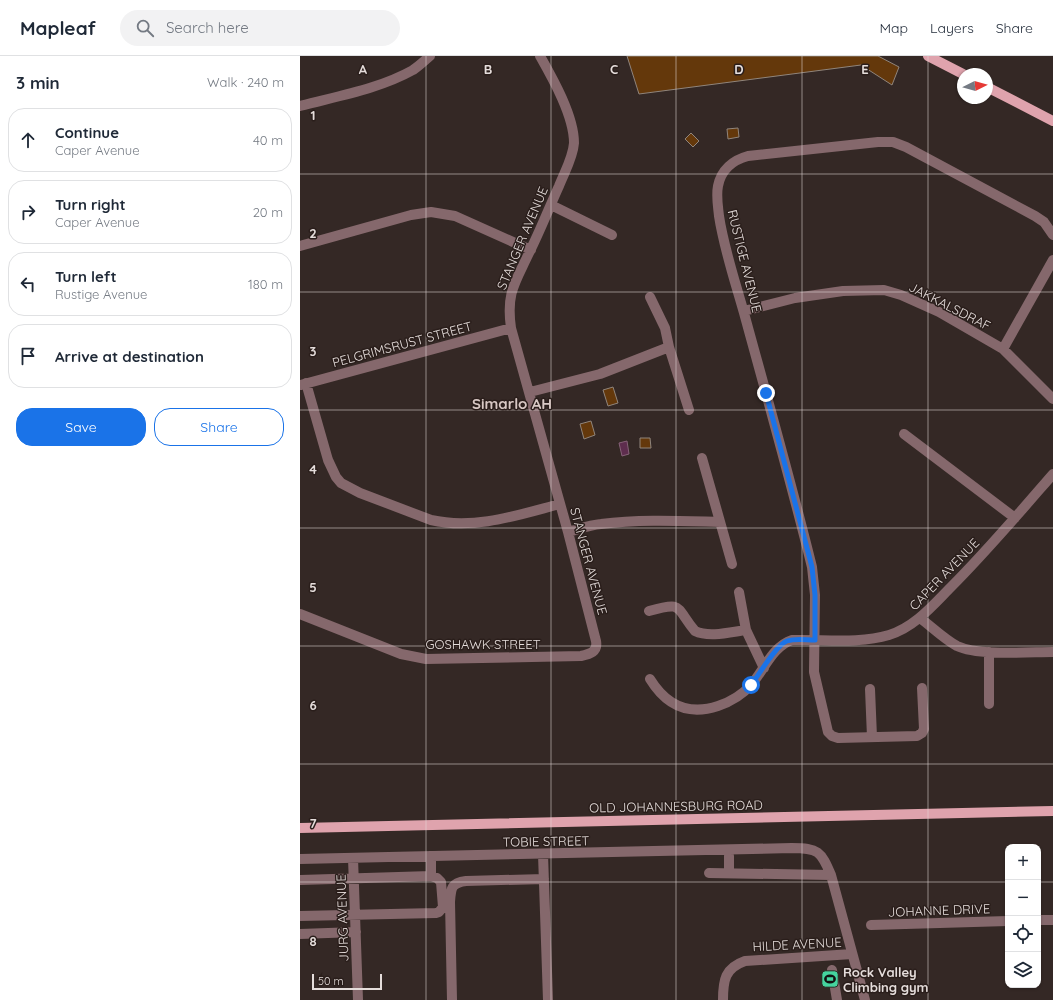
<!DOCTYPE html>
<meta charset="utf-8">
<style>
body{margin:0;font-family:Quicksand,sans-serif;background:#f2f2f3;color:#1f2937}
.controls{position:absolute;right:12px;bottom:12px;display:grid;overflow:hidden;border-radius:8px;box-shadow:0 1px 3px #0004}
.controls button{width:36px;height:36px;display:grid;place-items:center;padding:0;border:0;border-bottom:1px solid #e0e1e3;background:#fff;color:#1f2937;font:20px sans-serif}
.compass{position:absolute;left:657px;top:12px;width:36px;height:36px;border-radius:50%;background:#fff;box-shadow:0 1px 3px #0004;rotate:85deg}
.scale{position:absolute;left:12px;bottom:10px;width:70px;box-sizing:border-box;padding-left:4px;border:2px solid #e5dddb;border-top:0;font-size:11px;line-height:14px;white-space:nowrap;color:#e5dddb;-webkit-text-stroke:3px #2a1e1b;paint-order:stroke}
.stop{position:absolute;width:12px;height:12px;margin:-9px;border:3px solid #1a73e8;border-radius:50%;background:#fff}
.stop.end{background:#1a73e8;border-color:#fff;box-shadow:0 1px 4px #0008}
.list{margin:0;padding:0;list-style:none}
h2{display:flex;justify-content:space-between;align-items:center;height:52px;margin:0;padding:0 16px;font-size:17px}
h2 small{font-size:13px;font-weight:400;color:#747a83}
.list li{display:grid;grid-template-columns:26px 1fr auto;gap:12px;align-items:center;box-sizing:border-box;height:64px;margin:0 8px 8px;padding:0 8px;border:1px solid #e0e1e3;border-radius:16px}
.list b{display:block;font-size:15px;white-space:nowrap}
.list p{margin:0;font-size:13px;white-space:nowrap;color:#747a83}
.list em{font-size:13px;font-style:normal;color:#747a83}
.actions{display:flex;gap:8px;padding:12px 16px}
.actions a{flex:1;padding:9px 0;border:1px solid #1a73e8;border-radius:16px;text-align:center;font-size:14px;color:#1a73e8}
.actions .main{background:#1a73e8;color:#fff}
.icon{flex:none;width:22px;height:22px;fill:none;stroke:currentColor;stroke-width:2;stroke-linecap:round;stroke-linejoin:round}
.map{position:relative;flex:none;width:753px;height:944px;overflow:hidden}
header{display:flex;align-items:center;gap:24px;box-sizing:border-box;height:56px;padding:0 20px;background:#fff;border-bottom:1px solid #e0e1e3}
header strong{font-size:19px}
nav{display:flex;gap:22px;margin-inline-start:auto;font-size:14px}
.search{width:280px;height:36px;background:#f2f2f3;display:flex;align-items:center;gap:10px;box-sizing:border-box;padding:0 14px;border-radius:22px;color:#747a83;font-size:15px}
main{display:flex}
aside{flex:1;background:#fff}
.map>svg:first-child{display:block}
</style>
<header>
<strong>Mapleaf</strong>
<div class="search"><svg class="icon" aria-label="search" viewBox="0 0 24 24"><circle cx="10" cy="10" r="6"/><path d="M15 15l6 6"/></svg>Search here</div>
<nav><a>Map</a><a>Layers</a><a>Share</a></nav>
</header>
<main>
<aside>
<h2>3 min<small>Walk · 240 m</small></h2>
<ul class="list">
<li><svg class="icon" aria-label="ahead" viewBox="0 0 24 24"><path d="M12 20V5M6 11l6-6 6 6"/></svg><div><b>Continue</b><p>Caper Avenue</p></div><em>40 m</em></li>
<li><svg class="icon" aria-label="right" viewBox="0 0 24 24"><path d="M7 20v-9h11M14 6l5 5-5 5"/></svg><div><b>Turn right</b><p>Caper Avenue</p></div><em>20 m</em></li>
<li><svg class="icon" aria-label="left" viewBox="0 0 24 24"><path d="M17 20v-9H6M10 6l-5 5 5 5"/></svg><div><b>Turn left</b><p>Rustige Avenue</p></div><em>180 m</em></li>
<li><svg class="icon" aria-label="arrive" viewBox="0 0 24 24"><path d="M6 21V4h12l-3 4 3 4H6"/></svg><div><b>Arrive at destination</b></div></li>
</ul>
<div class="actions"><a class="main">Save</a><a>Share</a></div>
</aside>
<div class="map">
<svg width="753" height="944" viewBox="0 0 753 944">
<rect width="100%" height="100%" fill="#342825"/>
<path fill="#5e2d4e" stroke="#866278" d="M327 385 329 398 322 400 319 387Z"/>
<path fill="#64380b" stroke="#90857c" d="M327 0H578L599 11 592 29 561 9 339 38Z
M438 72 439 81 428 83 427 73Z
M391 77 399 85 393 91 385 83Z
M313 331 318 347 308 350 303 334Z
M291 365 295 379 284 383 280 368Z
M340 382H350L351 392H340Z"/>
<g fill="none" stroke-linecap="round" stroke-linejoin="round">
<path stroke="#85686c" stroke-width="10" d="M0 50C38 40 79 33 113 14 119 10 124 5 130 0
M251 149 312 179
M0 190 111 159 131 156 155 160 231 194
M350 241 365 272 369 291 389 354
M444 255 495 242 543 235 584 234 601 239 639 256 703 293 753 343
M703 293 753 204
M6 327 28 404 36 421 41 427 60 437 131 464C175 474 218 459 260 448
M1 329 211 272
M230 336 300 318 369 291
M604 378 715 462
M402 402 432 508
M268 476C279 473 290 469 301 468 340 463 381 465 420 466
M439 536 446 574 464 612
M349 555C384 545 375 551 395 575 409 582 431 576 446 574
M0 558 101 598 126 603 281 600C290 598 298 596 296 585L268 476 211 272C206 237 215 227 229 197 240 175 249 152 259 130 264 117 273 102 274 87 274 60 253 23 240 0
M620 562C632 571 644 583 657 590 678 600 729 596 753 596
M350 623C366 649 388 660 418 650 430 646 442 639 451 629 464 614 473 590 492 584 523 583 559 588 589 579 615 571 633 549 651 531 687 495 720 456 753 418
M622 632 624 673 622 677 617 680 538 682 532 680 528 676 514 616 515 539 512 511C491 426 467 341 444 257 435 225 424 193 419 160 418 150 416 140 418 130 421 114 433 104 448 100L578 86H593L606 91 735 160 744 166 753 179
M570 633 572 681
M689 648V596
M243 798 248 944
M131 800V820
M429 800V817
M53 802 58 944
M0 803 492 792C518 792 521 795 531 819L565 944
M409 817 531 819
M0 824 131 820 137 822 141 826 143 851 139 856 136 857 0 860
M738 864H753
M571 869 708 865
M0 878 56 876
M532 914 537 944
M152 944 150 846C151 832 151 827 166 825L244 823
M423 944C423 924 425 912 445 905L552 898"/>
<path stroke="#dfa3ad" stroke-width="10" d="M628 0 663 18
M687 31 753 65
M0 772 753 755"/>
</g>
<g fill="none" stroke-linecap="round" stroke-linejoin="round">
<path stroke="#1a73e8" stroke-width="5" d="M451 629C459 619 476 589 487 585 496 582 506 584 515 584V539L512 511 466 337"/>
</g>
<path fill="none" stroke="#e5dddb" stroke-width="1" stroke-opacity="0.55" d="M126 0V944M251 0V944M376 0V944M502 0V944M628 0V944M0 118H753M0 236H753M0 354H753M0 472H753M0 590H753M0 708H753M0 826H708M738 826H753"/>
<defs>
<symbol id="stadium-square" viewBox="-11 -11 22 22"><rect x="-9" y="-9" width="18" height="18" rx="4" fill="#45d49f" stroke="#2a1e1b"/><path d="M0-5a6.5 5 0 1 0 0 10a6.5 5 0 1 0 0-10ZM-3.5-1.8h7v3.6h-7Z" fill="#111"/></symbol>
</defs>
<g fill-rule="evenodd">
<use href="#stadium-square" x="520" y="913" width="20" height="20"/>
</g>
<g text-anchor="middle" stroke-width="3" stroke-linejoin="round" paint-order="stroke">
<g font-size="13" fill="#e5dddb" stroke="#2a1e1b">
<text transform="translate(222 182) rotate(-67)" y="5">STANGER AVENUE</text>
<text transform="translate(445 205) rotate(76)" y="5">RUSTIGE AVENUE</text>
<text transform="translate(650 250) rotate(27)" y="5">JAKKALSDRAF</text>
<text transform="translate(102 288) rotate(-15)" y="5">PELGRIMSRUST STREET</text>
<text transform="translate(289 505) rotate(75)" y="5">STANGER AVENUE</text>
<text transform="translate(644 518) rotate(-46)" y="5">CAPER AVENUE</text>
<text x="183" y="593">GOSHAWK STREET</text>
<text transform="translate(376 750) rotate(-1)" y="5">OLD JOHANNESBURG ROAD</text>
<text transform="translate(246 785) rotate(-1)" y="5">TOBIE STREET</text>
<text transform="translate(639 854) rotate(-2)" y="5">JOHANNE DRIVE</text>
<text transform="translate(42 862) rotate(-92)" y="5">JURG AVENUE</text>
<text transform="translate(497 888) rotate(-3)" y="5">HILDE AVENUE</text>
</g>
<g font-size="13" font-weight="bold" fill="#e5dddb" stroke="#2a1e1b" text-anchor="start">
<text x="543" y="921">Rock Valley<tspan x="543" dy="15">Climbing gym</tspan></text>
</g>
<g font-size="15" font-weight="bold" fill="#d8c8c4" stroke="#2a1e1b">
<text x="212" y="353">Simarlo AH</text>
</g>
</g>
<g font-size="13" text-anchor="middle" font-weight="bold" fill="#e5dddb" stroke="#2a1e1b" stroke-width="3" stroke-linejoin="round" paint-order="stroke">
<text x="63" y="18">A</text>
<text x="188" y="18">B</text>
<text x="314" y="18">C</text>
<text x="439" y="18">D</text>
<text x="565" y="18">E</text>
<text x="13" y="64">1</text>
<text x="13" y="182">2</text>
<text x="13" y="300">3</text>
<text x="13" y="418">4</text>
<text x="13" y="536">5</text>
<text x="13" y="654">6</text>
<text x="13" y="772">7</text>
<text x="13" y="890">8</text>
</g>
</svg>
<div class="controls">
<button>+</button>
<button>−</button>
<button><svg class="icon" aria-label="locate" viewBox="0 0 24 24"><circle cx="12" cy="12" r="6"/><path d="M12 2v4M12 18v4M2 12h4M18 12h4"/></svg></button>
<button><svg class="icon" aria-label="layers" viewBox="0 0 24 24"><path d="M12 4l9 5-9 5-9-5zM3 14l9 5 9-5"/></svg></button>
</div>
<svg class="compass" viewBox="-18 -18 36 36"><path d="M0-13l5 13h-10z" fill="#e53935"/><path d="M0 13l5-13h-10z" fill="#747a83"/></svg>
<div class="scale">50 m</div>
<div class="stop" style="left:451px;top:629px"></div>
<div class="stop end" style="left:466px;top:337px"></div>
</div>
</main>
